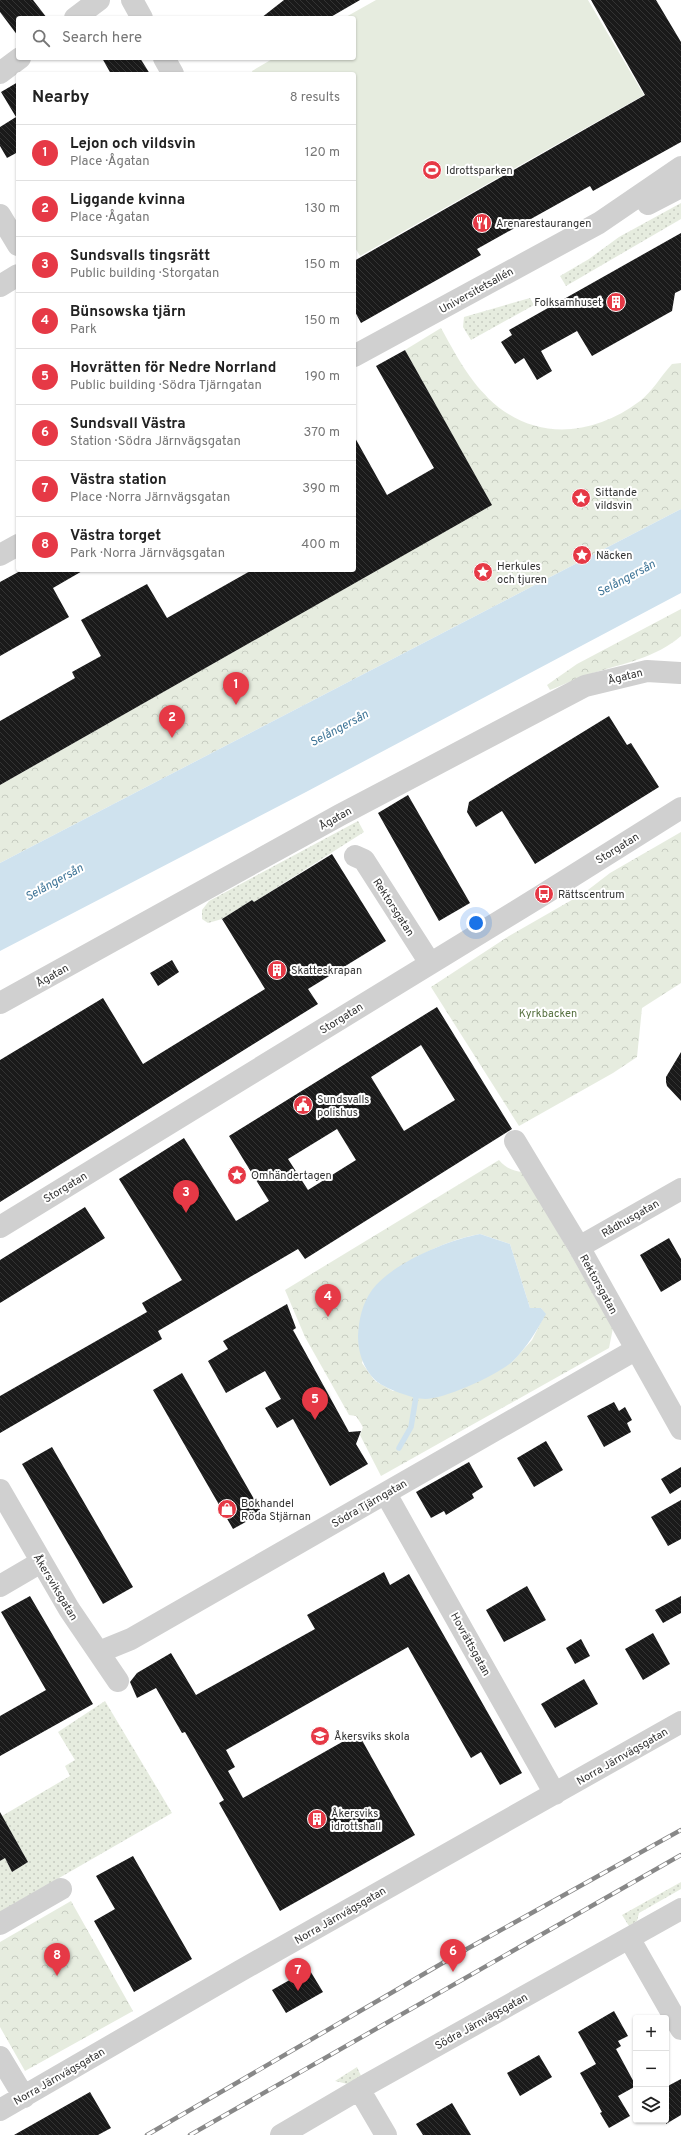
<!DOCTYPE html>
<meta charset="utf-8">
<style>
body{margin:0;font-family:Overpass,sans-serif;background:#f6f6f6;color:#222}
.controls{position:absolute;right:12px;bottom:12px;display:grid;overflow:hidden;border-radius:4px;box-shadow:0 1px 3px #0004}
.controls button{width:36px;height:36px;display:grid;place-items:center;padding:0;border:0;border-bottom:1px solid #e0e0e0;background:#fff;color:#222;font:20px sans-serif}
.you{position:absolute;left:476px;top:923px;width:14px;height:14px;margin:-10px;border:3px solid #fff;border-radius:50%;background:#1a73e8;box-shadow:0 0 0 6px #1a73e833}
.badge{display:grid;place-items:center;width:26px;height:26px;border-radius:50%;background:#e63946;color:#fff;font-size:13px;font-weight:700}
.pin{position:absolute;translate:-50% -33px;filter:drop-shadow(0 1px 2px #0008)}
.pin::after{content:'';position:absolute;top:21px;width:14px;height:12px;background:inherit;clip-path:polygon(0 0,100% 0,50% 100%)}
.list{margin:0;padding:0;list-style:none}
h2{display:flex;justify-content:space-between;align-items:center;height:52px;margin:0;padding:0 16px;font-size:17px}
h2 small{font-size:13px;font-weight:400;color:#767676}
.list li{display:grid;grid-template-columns:26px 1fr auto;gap:12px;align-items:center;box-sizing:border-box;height:56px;padding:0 16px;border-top:1px solid #e0e0e0}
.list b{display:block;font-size:15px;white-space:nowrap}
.list p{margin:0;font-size:13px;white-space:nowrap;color:#767676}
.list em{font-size:13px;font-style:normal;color:#767676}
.icon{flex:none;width:22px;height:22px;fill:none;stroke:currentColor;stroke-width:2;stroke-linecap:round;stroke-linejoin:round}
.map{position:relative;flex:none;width:681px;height:2135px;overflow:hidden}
.search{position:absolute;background:#fff;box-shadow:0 1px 3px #0004;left:16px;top:16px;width:340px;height:44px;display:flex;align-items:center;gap:10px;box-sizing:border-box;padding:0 14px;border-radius:4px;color:#767676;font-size:15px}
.panel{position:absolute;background:#fff;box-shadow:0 1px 3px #0004;left:16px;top:72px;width:340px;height:500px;border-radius:4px}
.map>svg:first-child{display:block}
</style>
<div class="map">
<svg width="681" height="2135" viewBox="0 0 681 2135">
<defs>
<pattern id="grass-dots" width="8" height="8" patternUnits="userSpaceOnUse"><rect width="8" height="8" fill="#e6ecdf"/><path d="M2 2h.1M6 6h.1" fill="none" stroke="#c6cbc0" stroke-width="1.8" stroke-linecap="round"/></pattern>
<pattern id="park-crowns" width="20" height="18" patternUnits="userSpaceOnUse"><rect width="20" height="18" fill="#e6ecdf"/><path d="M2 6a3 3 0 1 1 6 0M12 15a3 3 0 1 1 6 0" fill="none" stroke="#c6cbc0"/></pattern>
<pattern id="building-back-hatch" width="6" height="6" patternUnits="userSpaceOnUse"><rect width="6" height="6" fill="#1a1a1a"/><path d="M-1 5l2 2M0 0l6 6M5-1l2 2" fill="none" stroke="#333"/></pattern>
</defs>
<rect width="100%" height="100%" fill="#fff"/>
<path fill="url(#grass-dots)" d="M681 203V219L566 286 560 276 589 259 619 237Z
M530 298 534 305 471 340 463 327 464 317Z
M358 821 364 832 254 902 252 900 222 919 208 923 202 919V910L209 901Z
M105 1701 172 1813 0 1912V1861L5 1858 12 1872 28 1862 2 1816 70 1776 65 1766 75 1760 58 1732Z
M681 1882V1889L639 1913 637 1921 629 1926 622 1915Z
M357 2067 362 2078 352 2085 335 2081Z"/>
<path fill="url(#park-crowns)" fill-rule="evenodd" d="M441 328C451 346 461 365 474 382 478 388 484 393 488 398 533 442 592 437 640 401 652 392 661 376 672 364L681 363V509L0 863V785L491 505 405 350Z
M681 609V636C655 658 625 663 593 673 578 677 564 685 550 690L547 685 577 664Z
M681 832V983L642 1008 637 1057 613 1073 519 1126 431 987 509 936 584 893 610 873Z
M499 1160C506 1168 512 1171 523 1172L613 1328 609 1348 381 1476 360 1435 363 1427 356 1416 349 1415 305 1337 285 1290ZM480 1234 510 1244 530 1308H541L545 1314 532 1340 512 1362 393 1391 375 1381 362 1363 387 1276C416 1256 446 1240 480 1234Z
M71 1901 133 2011 25 2071 0 2027V1942Z"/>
<path fill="#e6ecdf" d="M376 0H588L644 95 360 256 354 246V74H253L252 71 274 58H354V18H344Z"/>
<path fill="#cfe2ee" d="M681 509V593L306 792 0 951V863Z
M480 1234 510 1244 530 1308H541L546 1314C536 1332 527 1347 513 1361 498 1375 445 1399 425 1399 413 1399 383 1388 375 1380 363 1368 358 1352 358 1336 359 1319 362 1304 372 1290 392 1263 448 1240 480 1234Z"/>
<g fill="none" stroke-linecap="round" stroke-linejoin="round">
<path stroke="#cfe2ee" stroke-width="5.5" d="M399 1448 411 1427 416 1397"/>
</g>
<path fill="url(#building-back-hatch)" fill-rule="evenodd" d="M0 0H33L47 18H18V36L0 12Z
M284 0H360L329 18H261Z
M591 0H656L681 42V142L593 191 590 186 477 249 481 255 361 323 354 310V261L645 95Z
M102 58H140L150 74H111Z
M18 82V152L7 158 0 146V127L16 117 1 92Z
M681 233V290L675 293 672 311 592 356 577 331 541 351 552 371 537 380 524 358 515 364 501 342 512 335 509 330Z
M405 350 492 505 0 785V721L75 678 72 672 101 656 81 620 147 584 167 618 252 570H354V436L387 495 434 468 376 366Z
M22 570H84L53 588 69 617 0 656V582Z
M609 716 627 745 631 743 659 787 535 864 502 811 476 827 467 812 469 802Z
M408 795 470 903 439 921 378 813Z
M332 854 386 941 308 989 318 1004 0 1202V1060L103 998 143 1064 265 989 222 919 252 900 254 902Z
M172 960 179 972 158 986 150 973Z
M437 1007 512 1129 305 1259 298 1249 199 1307 158 1331 162 1339 0 1433V1396L147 1312 142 1303 182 1280 119 1179 184 1138 236 1221 269 1201 229 1136ZM421 1045 455 1100 404 1131 371 1077ZM337 1129 356 1160 308 1190 288 1159Z
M681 1052V1101L667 1086 666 1082V1077Z
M85 1207 105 1238 0 1303V1260Z
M669 1238 681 1259V1280L661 1292 640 1255Z
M287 1304 296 1328 293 1330 349 1432 361 1431 356 1444 368 1464 330 1486 293 1419 277 1428 265 1408 281 1399 265 1371 226 1393 208 1361 228 1349 223 1341Z
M182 1373 262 1513 233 1529 153 1390Z
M614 1402 619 1411 625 1407 632 1420 627 1423 631 1432 604 1447 587 1416Z
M546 1441 563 1470 534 1487 517 1458Z
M52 1447 133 1587 103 1604 22 1464Z
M469 1462 483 1487 472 1494 474 1498 446 1515 444 1511 431 1518 416 1492Z
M681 1467V1487L670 1494 661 1479Z
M681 1500V1539L668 1546 651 1517Z
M384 1572 390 1585 409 1574 522 1773 500 1785 481 1752 471 1758 408 1647 226 1750 235 1767 228 1771 243 1798 358 1733 415 1835 280 1911 219 1803 224 1800 185 1732 182 1733 156 1688 137 1698 130 1682 137 1673 171 1653 196 1695 315 1629 307 1615Z
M527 1586 546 1620 504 1642 486 1610Z
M30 1596 93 1704 0 1756V1716L46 1690 1 1612Z
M681 1596V1613L663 1623 655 1610Z
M653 1633 670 1664 643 1680 625 1649Z
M581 1639 590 1656 575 1664 566 1648Z
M584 1679 598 1704 555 1728 541 1704Z
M0 1812 28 1862 12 1872 5 1858 0 1861Z
M133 1856 192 1959 134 1992 94 1921 115 1909 96 1876Z
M309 1969 323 1992 286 2013 272 1990Z
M614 2011 628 2036 618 2041 621 2046 616 2049 636 2086 618 2096 630 2116 609 2128 600 2113 602 2112 580 2073 596 2064 578 2032Z
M539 2055 552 2077 520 2096 507 2073Z
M681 2079V2115L666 2124V2087Z
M90 2092 111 2128 98 2135H14Z
M452 2103 471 2135H423L416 2124Z"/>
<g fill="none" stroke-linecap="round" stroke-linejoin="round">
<path stroke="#d0d0d0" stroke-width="22" d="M132 0 142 18
M75 18 99 0
M164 58 173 74
M0 73 20 58
M648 204 681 187
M0 215 18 245
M0 286 18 275
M354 356 599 223 681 167
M0 555 18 545
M355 856 364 860 430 963
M0 1003 340 815 585 686 647 671 680 673
M515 1141 579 1247 681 1429
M0 1227 544 894 681 808
M579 1247 681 1189
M0 1490 69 1609 118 1681
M386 1494 555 1794
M0 1586 41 1562
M99 1652 131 1639 635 1350
M0 1924 61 1889
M629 1938 681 2029
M0 2057 24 2097
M359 2089 386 2135
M0 2110 240 1971 681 1722
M281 2135 368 2084 681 1909"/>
<defs>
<path id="rail" d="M147 2135 465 1950 681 1830
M190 2135 681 1855"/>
</defs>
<use href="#rail" stroke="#888" stroke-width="4.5"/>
<use href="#rail" stroke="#fff" stroke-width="3" stroke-dasharray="9" stroke-linecap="butt"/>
</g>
<defs>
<symbol id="stadium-disc" viewBox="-11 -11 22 22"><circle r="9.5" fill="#e63946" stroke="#fff"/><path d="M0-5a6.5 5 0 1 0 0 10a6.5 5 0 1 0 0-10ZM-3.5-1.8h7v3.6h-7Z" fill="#fff"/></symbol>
<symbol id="restaurant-disc" viewBox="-11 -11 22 22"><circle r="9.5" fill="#e63946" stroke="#fff"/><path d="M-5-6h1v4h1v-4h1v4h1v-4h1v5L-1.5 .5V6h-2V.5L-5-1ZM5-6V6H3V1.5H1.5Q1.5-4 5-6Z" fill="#fff"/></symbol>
<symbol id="building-disc" viewBox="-11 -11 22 22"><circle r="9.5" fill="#e63946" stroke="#fff"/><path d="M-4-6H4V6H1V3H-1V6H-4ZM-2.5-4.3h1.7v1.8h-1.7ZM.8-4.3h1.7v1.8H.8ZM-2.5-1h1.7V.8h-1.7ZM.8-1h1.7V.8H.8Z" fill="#fff"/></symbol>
<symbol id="sight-disc" viewBox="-11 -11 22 22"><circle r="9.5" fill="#e63946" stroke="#fff"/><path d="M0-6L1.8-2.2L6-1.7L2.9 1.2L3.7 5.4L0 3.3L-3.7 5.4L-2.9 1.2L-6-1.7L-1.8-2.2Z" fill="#fff"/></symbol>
<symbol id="bus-disc" viewBox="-11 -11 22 22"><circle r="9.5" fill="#e63946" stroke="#fff"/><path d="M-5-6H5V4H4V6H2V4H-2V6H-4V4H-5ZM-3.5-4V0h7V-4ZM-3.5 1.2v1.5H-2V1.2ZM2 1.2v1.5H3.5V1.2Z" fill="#fff"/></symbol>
<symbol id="civic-disc" viewBox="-11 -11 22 22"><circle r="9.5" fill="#e63946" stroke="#fff"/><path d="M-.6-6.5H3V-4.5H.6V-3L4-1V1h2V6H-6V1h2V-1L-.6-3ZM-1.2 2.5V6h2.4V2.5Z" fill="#fff"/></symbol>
<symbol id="shop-disc" viewBox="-11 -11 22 22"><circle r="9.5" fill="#e63946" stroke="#fff"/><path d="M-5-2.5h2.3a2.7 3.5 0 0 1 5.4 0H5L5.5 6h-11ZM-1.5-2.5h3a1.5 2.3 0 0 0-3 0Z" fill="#fff"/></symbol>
<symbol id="school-disc" viewBox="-11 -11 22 22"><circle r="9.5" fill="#e63946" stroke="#fff"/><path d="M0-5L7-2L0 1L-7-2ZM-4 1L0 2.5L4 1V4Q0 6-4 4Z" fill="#fff"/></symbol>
</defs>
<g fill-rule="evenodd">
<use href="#stadium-disc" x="421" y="159" width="22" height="22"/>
<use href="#restaurant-disc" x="471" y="212" width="22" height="22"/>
<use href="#building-disc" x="605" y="291" width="22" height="22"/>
<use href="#sight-disc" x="570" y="487" width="22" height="22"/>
<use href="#sight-disc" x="571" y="544" width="22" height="22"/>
<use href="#sight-disc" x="472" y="561" width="22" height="22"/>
<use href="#bus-disc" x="533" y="883" width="22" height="22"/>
<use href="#building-disc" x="266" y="959" width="22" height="22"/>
<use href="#civic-disc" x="292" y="1094" width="22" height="22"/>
<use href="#sight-disc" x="226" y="1164" width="22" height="22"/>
<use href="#shop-disc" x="216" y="1498" width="22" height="22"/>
<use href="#school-disc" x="309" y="1725" width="22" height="22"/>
<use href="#building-disc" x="306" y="1808" width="22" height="22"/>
</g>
<g text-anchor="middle" stroke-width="4" stroke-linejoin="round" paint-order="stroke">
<g font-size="11" fill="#333" stroke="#fff" text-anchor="start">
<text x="446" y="174">Idrottsparken</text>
<text x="496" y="227">Arenarestaurangen</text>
<text x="602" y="306" text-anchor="end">Folksamhuset</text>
<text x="595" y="496">Sittande<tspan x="595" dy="13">vildsvin</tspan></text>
<text x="596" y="559">Näcken</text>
<text x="497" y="570">Herkules<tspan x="497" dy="13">och tjuren</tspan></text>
<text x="558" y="898">Rättscentrum</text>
<text x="291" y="974">Skatteskrapan</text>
<text x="317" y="1103">Sundsvalls<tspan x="317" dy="13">polishus</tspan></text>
<text x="251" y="1179">Omhändertagen</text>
<text x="241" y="1507">Bokhandel<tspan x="241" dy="13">Röda Stjärnan</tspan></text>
<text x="334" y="1740">Åkersviks skola</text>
<text x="331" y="1817">Åkersviks<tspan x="331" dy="13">idrottshall</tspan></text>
</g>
<g font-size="11" fill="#333" stroke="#fff">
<text transform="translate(476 290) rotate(-29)" y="4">Universitetsallén</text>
<text transform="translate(625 676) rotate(-14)" y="4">Ågatan</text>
<text transform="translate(335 818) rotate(-29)" y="4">Ågatan</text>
<text transform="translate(617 848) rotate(-32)" y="4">Storgatan</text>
<text transform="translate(394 907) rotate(57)" y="4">Rektorsgatan</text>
<text transform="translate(52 975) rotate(-29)" y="4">Ågatan</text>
<text transform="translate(341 1018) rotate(-32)" y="4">Storgatan</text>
<text transform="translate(65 1187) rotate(-31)" y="4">Storgatan</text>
<text transform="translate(630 1218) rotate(-30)" y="4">Rådhusgatan</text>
<text transform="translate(599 1284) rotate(61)" y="4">Rektorsgatan</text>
<text transform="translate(369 1503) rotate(-30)" y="4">Södra Tjärngatan</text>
<text transform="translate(56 1587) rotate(59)" y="4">Åkersviksgatan</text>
<text transform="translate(471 1644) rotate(61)" y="4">Hovrättsgatan</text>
<text transform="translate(622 1756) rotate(-30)" y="4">Norra Järnvägsgatan</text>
<text transform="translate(340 1915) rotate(-30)" y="4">Norra Järnvägsgatan</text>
<text transform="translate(481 2021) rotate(-29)" y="4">Södra Järnvägsgatan</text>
<text transform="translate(59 2076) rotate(-30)" y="4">Norra Järnvägsgatan</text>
</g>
<g font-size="11" fill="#56703f" stroke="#fff">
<text x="548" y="1017">Kyrkbacken</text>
</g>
<g font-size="12" font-style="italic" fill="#3f7597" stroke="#fff">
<text transform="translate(626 578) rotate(-28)" y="4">Selångersån</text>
<text transform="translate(339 728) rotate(-28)" y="4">Selångersån</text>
<text transform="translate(54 882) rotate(-29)" y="4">Selångersån</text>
</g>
</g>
</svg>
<div class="controls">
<button>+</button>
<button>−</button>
<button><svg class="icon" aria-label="layers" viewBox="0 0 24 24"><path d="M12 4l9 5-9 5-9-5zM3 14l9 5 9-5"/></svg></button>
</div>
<div class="you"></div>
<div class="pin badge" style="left:236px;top:705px">1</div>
<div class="pin badge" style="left:172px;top:738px">2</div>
<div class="pin badge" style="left:186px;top:1213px">3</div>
<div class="pin badge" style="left:328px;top:1317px">4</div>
<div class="pin badge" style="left:315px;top:1420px">5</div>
<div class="pin badge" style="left:453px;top:1972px">6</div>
<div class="pin badge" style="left:298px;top:1991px">7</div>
<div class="pin badge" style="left:57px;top:1976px">8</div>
<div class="search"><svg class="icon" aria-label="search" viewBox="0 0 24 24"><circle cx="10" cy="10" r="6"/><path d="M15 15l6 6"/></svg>Search here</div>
<section class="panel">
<h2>Nearby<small>8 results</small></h2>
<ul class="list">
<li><span class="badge">1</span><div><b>Lejon och vildsvin</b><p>Place · Ågatan</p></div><em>120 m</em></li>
<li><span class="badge">2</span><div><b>Liggande kvinna</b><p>Place · Ågatan</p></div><em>130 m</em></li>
<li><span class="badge">3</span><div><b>Sundsvalls tingsrätt</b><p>Public building · Storgatan</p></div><em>150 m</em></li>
<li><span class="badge">4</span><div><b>Bünsowska tjärn</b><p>Park</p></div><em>150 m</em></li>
<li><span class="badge">5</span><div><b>Hovrätten för Nedre Norrland</b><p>Public building · Södra Tjärngatan</p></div><em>190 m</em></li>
<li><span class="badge">6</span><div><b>Sundsvall Västra</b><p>Station · Södra Järnvägsgatan</p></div><em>370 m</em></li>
<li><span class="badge">7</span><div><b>Västra station</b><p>Place · Norra Järnvägsgatan</p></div><em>390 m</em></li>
<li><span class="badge">8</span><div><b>Västra torget</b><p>Park · Norra Järnvägsgatan</p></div><em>400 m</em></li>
</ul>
</section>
</div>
